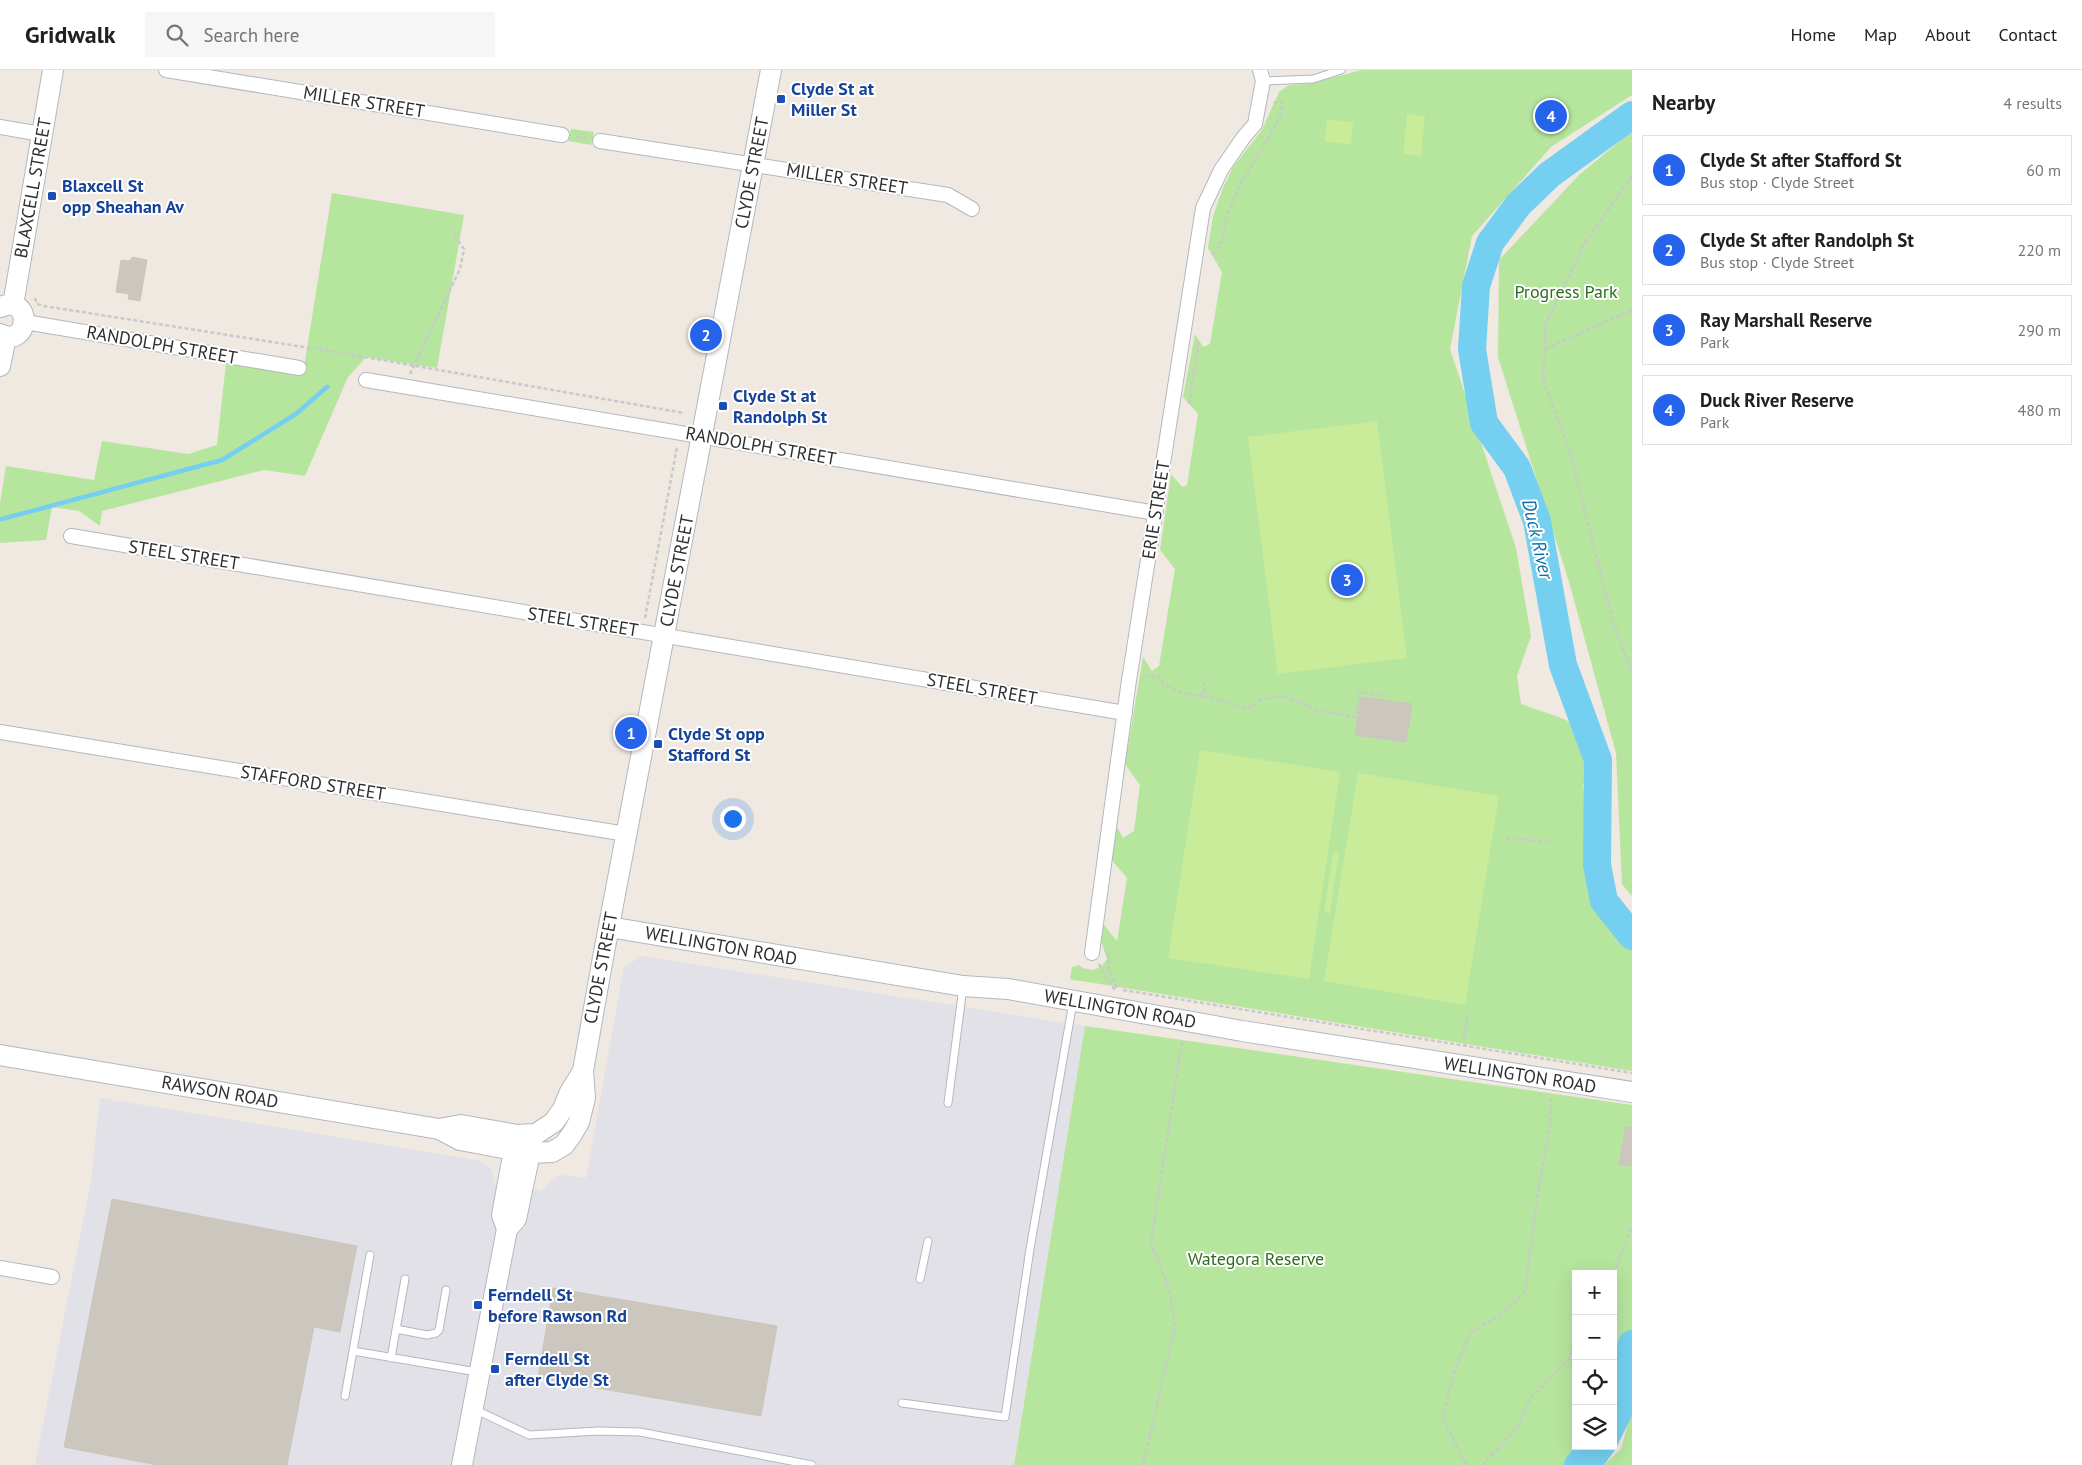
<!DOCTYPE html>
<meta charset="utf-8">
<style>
body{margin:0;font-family:"PT Sans",sans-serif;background:#f6f6f6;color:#202124}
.controls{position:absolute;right:15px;bottom:15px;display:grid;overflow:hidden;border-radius:0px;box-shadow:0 5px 20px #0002}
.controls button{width:45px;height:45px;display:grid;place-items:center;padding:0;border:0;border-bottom:1px solid #e0e0e0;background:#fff;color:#202124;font:25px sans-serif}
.you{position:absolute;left:732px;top:748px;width:18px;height:18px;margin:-12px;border:4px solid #fff;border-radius:50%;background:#1a73e8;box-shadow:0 0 0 8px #1a73e833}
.badge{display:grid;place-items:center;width:32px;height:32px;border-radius:50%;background:#2563eb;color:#fff;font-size:16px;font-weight:700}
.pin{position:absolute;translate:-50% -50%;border:2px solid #fff;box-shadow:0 1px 5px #0006}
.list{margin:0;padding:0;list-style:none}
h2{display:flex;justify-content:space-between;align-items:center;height:65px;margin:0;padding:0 20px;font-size:21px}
h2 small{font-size:16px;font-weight:400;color:#757577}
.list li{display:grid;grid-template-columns:32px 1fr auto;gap:15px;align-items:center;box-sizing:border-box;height:70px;margin:0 10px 10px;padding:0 10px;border:1px solid #e0e0e0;border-radius:0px}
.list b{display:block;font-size:19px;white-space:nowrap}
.list p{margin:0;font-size:16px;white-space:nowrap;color:#757577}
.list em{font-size:16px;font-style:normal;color:#757577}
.icon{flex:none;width:28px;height:28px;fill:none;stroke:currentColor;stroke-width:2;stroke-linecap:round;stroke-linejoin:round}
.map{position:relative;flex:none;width:1632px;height:1395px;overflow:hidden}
header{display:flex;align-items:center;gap:30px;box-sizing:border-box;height:70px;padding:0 25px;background:#fff;border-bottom:1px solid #e0e0e0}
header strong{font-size:24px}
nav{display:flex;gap:28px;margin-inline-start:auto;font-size:18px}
.search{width:350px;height:45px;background:#f6f6f6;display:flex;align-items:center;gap:12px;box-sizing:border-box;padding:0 18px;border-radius:0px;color:#757577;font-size:19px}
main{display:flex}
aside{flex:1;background:#fff}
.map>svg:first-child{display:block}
</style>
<header>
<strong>Gridwalk</strong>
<div class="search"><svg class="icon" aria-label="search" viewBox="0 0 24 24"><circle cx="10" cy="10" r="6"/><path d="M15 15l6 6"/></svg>Search here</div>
<nav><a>Home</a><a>Map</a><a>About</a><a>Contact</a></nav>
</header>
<main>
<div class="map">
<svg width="1632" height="1395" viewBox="0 0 1632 1395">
<rect width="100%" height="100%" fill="#efe9e1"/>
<path fill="#e3e1e8" d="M642 886 1085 956 1014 1395H35L91 1111 100 1028 481 1091 491 1098 494 1108 493 1114 541 1121 554 1107 561 1105 586 1108 624 897Z"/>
<path fill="#b6e59e" d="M1362 0H1632V25L1551 77 1472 166 1450 279 1516 478 1531 566 1517 606 1521 634 1564 649 1582 659C1587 678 1596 697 1583 715L1597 830 1632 874V1001L1088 912 1072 910 1070 908 1072 897 1079 895 1083 898 1092 900 1101 897 1107 889 1099 864 1101 851 1117 871 1127 808 1111 789 1116 755 1123 768 1134 761 1140 715 1125 694 1143 587 1152 601 1159 596 1175 499 1160 480 1171 404 1182 417 1187 415 1198 344 1183 327 1195 264 1203 277 1210 274 1222 202 1208 178 1213 146 1223 118 1233 97 1262 60 1279 22 1289 15 1308 14Z
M571 59 594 62 591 75 568 71Z
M1632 61V826L1622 814 1616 683 1569 512 1498 287 1499 190 1579 105Z
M332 123 464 145 437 298 366 287 348 307 305 406 264 400 102 441 100 456 79 441 52 437 46 470 0 473V433L6 396 94 410 102 371 188 384 217 375 226 293 303 303Z
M1085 956 1632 1035V1337L1613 1373V1204H1576V1376H1612L1602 1395H1014Z
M1632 1339V1395H1604L1621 1379Z"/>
<path fill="#c9ec9a" d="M1407 44 1425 46 1421 86 1403 84Z
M1327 50 1353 52 1351 74 1325 72Z
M1377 351 1407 588 1278 604 1248 367Z
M1200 680 1340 702 1309 909 1168 888Z
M1358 703 1499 726 1465 935 1324 911Z
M1333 782 1339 783 1330 843 1324 842Z"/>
<path fill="#75cff0" d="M1632 1289V1346L1615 1380 1604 1395H1585L1600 1376H1613V1356Z"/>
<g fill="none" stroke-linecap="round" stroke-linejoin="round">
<path stroke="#75cff0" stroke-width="4.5" d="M2 449 222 390 296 344 327 317"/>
<path stroke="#75cff0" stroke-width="28" d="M1632 45 1549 105 1518 135 1490 173 1476 216 1472 279 1484 353 1517 398 1537 451 1563 595 1598 690 1597 795 1604 831 1632 866
M1613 1341 1619 1325 1632 1274
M1578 1395 1595 1376"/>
</g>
<path fill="#cbc7bf" stroke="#cbc5ba" d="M132 187 147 190 140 231 128 229 129 224 116 222 121 190 128 191 131 190Z
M1361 627 1412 634 1406 672 1355 665Z
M1626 1057H1632V1096L1619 1094Z
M112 1129 357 1176 340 1262 314 1257 287 1395H157L64 1377Z
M553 1218 777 1256 761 1346 538 1308Z"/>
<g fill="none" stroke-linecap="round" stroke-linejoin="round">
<defs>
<path id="lane" d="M1263 11 1313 9 1341 0
M948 1033 963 917
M920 1209 928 1171
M396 1259 427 1265 436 1263 439 1260 446 1220
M353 1281 477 1302
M391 1288 405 1209
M345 1326 370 1185
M902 1333 1005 1347 1030 1179 1073 932
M474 1339 529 1365 598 1361 640 1362 812 1395"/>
<path id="street" d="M166 0 562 65
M0 57 41 64
M600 71 948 125 972 139
M25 252 299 298
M366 310 1156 443
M71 466 1125 643
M0 662 626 764
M1092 883 1128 617 1203 138 1221 100 1243 68 1255 54 1263 11 1260 0
M0 1198 52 1207"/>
<path id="secondary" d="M13 235 53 0
M0 264C31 279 32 223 1 237
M0 296 6 267
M609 857 963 916 1008 919 1242 961 1632 1022
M0 985 439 1059 460 1070 530 1083 552 1082 564 1075 572 1064 579 1052 585 1028 583 1001 602 893 771 0
M439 1059 461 1055 517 1065 536 1064 554 1052 563 1039 570 1022 583 1001
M507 1159 502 1145 516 1069
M462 1395 507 1159 516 1149 530 1083 531 1066"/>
</defs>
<use href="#lane" stroke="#b4b7c1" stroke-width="9"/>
<use href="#street" stroke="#b4b7c1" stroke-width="16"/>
<use href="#secondary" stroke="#b4b7c1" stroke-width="22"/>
<path stroke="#c9c9c9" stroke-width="2.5" stroke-dasharray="4 2.5" stroke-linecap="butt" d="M576 67 588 69
M1632 106 1586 171 1546 253 1543 309 1569 380 1614 555 1632 603
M1212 185 1223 170 1226 148 1240 114 1268 69 1280 46 1283 33 1272 32
M35 228 37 234 44 236 342 283 684 343
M1545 279 1632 240
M410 304 460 199 464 179 454 165
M1189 334 1199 270
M645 548 677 377
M1145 606 1159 607 1163 614 1183 623 1216 629 1245 638 1251 637 1261 630 1277 626 1286 627 1317 640 1355 647 1360 622 1386 626
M1200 627 1205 619 1204 612
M1506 768 1551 772
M1108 883 1109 899 1117 919
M1099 894 1114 919H1117
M1123 920 1632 1003
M1465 976C1462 964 1468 957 1467 945
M1613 1204 1632 1157
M1143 1395 1175 1256 1170 1222 1151 1173 1182 971
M1466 1395 1443 1349 1454 1302 1470 1263 1503 1243 1525 1222 1538 1121 1550 1057 1551 1026
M1482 1395 1517 1358 1529 1330 1570 1288 1576 1267"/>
<use href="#lane" stroke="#fff" stroke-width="7"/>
<use href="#street" stroke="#fff" stroke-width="14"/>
<use href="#secondary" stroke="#fff" stroke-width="20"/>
</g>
<g fill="#1a4fb4" stroke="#fff" stroke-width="2">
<rect x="776" y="24" width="10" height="10" rx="2.5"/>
<rect x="47" y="121" width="10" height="10" rx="2.5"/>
<rect x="718" y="331" width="10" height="10" rx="2.5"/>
<rect x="653" y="669" width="10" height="10" rx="2.5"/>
<rect x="473" y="1230" width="10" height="10" rx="2.5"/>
<rect x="490" y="1294" width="10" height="10" rx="2.5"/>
</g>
<g text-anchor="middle" stroke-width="4" stroke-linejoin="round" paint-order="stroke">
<g font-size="18" font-weight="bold" fill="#164399" stroke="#fff" text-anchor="start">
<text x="791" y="25">Clyde St at<tspan x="791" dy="21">Miller St</tspan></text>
<text x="62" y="122">Blaxcell St<tspan x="62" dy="21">opp Sheahan Av</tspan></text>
<text x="733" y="332">Clyde St at<tspan x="733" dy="21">Randolph St</tspan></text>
<text x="668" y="670">Clyde St opp<tspan x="668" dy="21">Stafford St</tspan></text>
<text x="488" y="1231">Ferndell St<tspan x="488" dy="21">before Rawson Rd</tspan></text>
<text x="505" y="1295">Ferndell St<tspan x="505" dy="21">after Clyde St</tspan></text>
</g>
<g font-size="18" fill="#2e2e2e" stroke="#fff">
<text transform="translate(364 32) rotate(9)" y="6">MILLER STREET</text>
<text transform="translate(752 103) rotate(-79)" y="6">CLYDE STREET</text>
<text transform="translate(847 109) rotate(9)" y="6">MILLER STREET</text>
<text transform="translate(33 118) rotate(-80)" y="6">BLAXCELL STREET</text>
<text transform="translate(162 275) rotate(10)" y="6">RANDOLPH STREET</text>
<text transform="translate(761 376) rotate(10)" y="6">RANDOLPH STREET</text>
<text transform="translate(1156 440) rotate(-81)" y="6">ERIE STREET</text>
<text transform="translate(184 485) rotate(9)" y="6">STEEL STREET</text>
<text transform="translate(677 501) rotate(-79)" y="6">CLYDE STREET</text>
<text transform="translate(583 552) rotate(9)" y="6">STEEL STREET</text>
<text transform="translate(982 619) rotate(10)" y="6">STEEL STREET</text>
<text transform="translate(313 713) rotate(9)" y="6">STAFFORD STREET</text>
<text transform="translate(721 876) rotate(10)" y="6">WELLINGTON ROAD</text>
<text transform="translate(601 898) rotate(-79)" y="6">CLYDE STREET</text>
<text transform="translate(1120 939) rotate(10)" y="6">WELLINGTON ROAD</text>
<text transform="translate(1520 1005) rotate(9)" y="6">WELLINGTON ROAD</text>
<text transform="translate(220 1022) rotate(10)" y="6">RAWSON ROAD</text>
</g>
<g font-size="18" fill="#2c6e1b" stroke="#fff">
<text x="1566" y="228">Progress Park</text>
<text x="1256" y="1195">Wategora Reserve</text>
</g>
<g font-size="19" font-style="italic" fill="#0d6fa3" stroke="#fff">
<text transform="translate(1538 469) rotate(77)" y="7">Duck River</text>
</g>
</g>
</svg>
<div class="controls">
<button>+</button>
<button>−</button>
<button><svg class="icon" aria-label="locate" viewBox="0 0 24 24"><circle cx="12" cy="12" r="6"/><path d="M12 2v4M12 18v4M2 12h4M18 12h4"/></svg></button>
<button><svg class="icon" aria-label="layers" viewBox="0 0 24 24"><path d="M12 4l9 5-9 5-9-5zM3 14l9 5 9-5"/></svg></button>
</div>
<div class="you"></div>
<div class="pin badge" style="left:631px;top:663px">1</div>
<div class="pin badge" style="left:706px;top:265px">2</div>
<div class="pin badge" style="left:1347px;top:510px">3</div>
<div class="pin badge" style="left:1551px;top:46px">4</div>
</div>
<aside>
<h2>Nearby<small>4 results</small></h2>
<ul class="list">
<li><span class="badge">1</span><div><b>Clyde St after Stafford St</b><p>Bus stop · Clyde Street</p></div><em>60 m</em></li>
<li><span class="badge">2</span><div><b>Clyde St after Randolph St</b><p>Bus stop · Clyde Street</p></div><em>220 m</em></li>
<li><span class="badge">3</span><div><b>Ray Marshall Reserve</b><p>Park</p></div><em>290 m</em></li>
<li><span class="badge">4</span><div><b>Duck River Reserve</b><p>Park</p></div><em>480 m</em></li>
</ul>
</aside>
</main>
